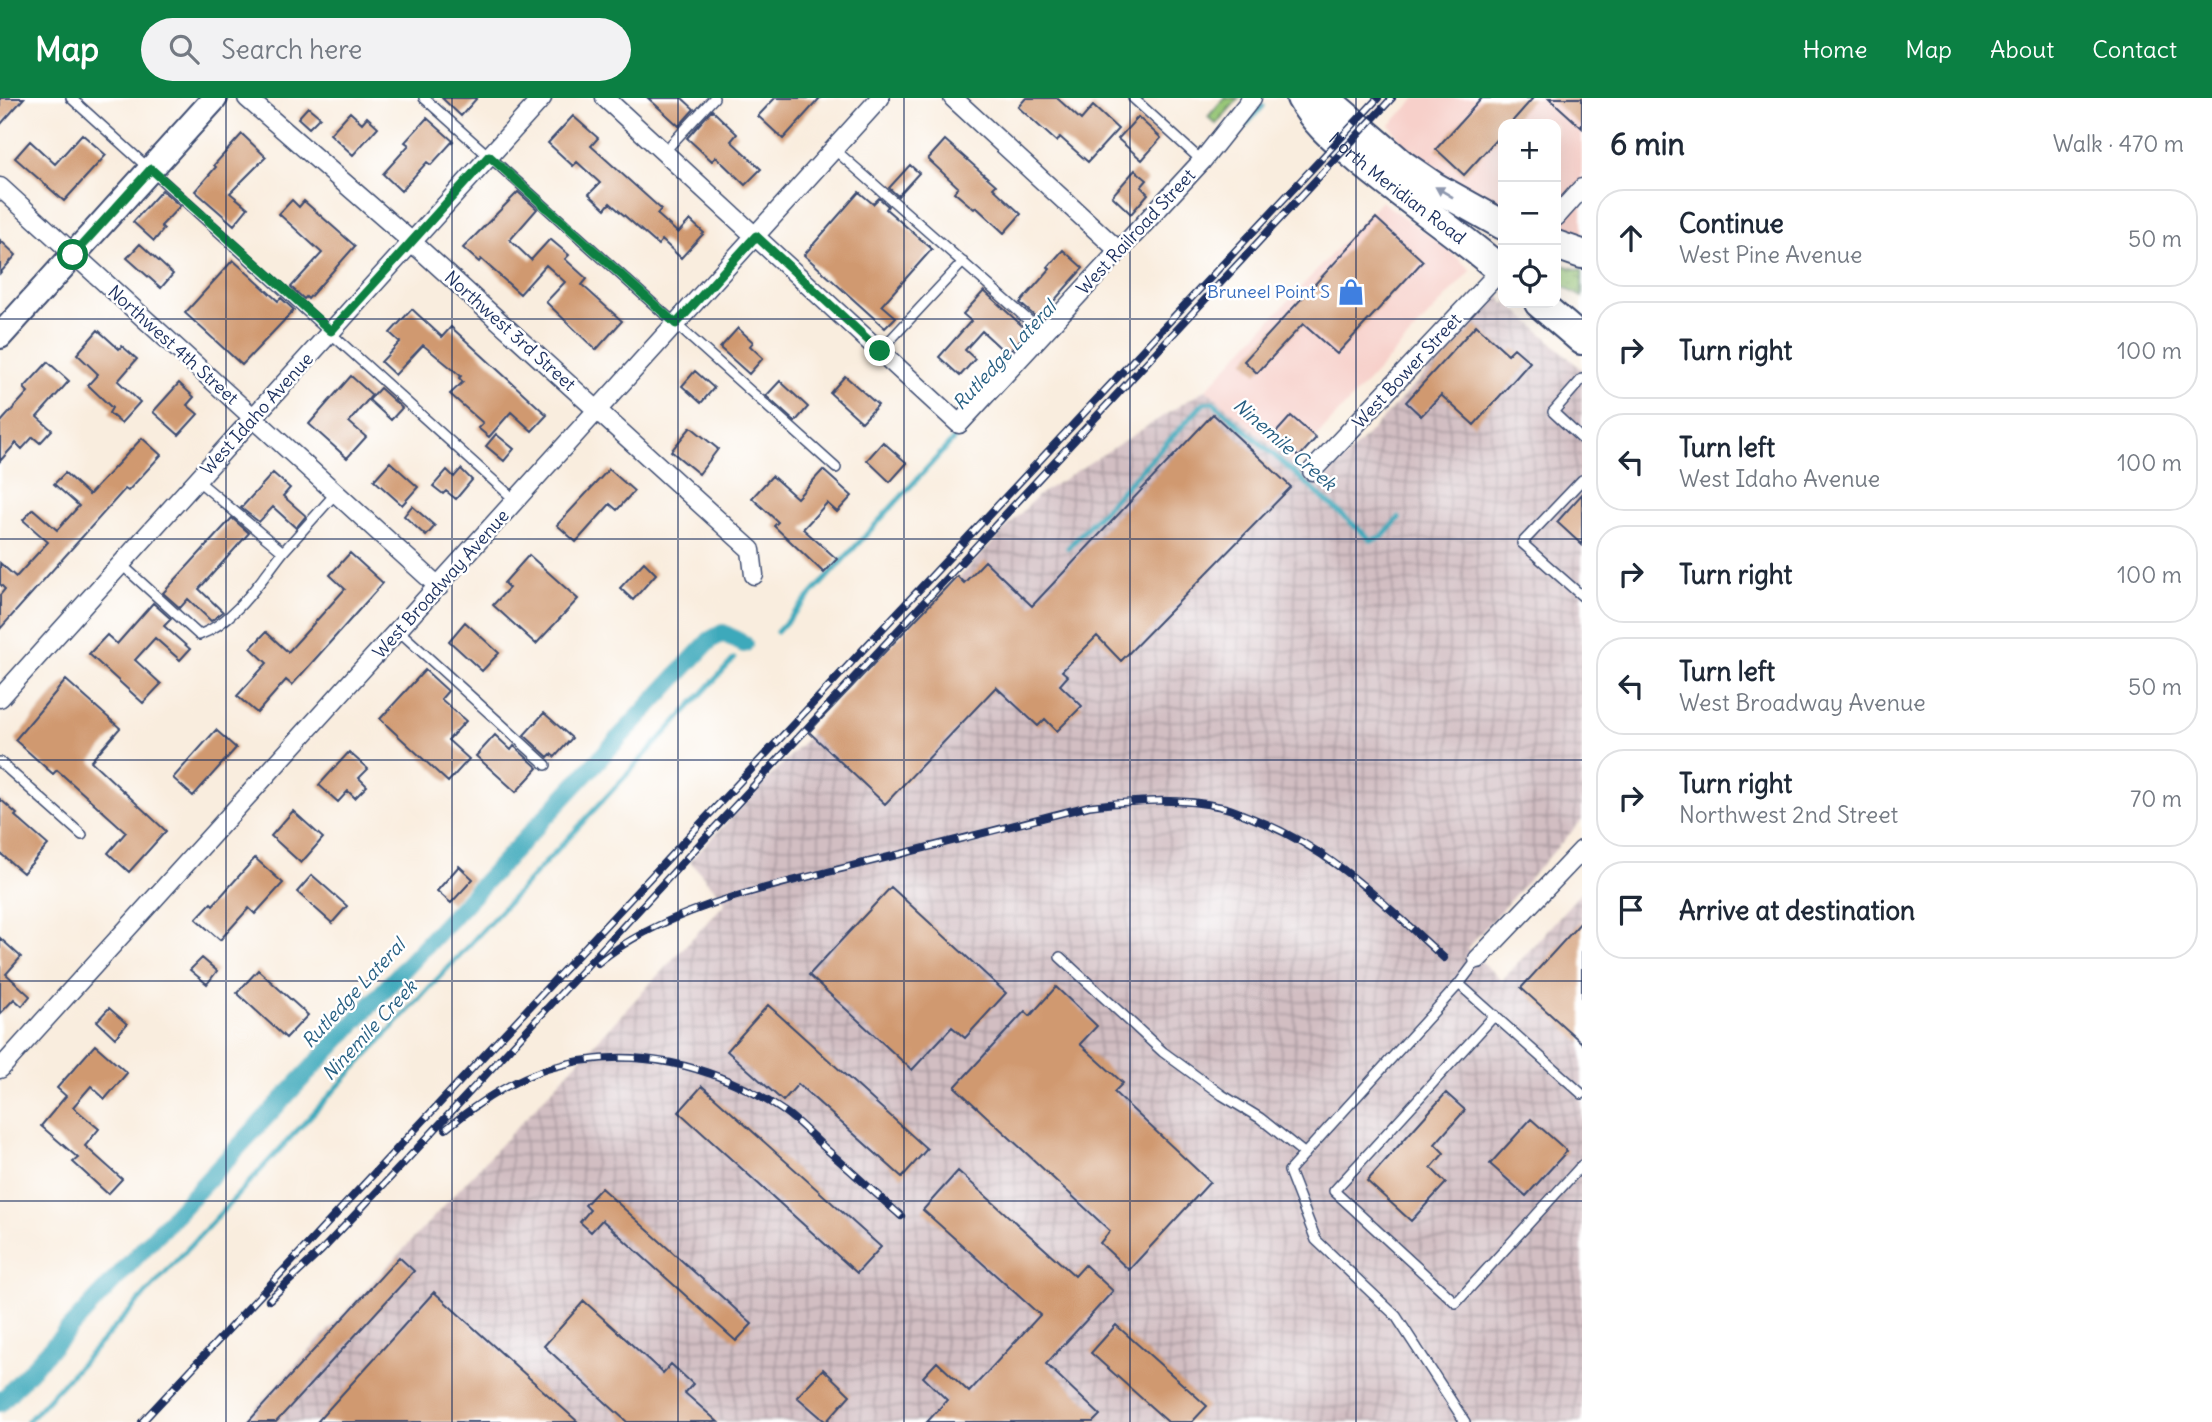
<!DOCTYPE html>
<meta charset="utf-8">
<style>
body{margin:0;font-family:Delius,sans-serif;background:#f2f2f3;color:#1f2937}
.controls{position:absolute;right:21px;top:21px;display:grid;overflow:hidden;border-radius:14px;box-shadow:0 7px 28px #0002}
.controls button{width:63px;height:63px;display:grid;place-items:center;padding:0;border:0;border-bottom:2px solid #e0e1e3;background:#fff;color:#1f2937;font:35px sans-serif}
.stop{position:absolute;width:21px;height:21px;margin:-16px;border:5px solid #0b8043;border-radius:50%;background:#fff}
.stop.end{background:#0b8043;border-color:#fff;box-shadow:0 2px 7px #0008}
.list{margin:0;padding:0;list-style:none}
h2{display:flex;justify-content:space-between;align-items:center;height:91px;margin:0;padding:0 28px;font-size:30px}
h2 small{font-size:23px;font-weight:400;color:#747a83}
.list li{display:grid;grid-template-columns:46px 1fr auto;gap:21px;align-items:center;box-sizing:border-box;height:98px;margin:0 14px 14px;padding:0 14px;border:2px solid #e0e1e3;border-radius:28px}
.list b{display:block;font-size:26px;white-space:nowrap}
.list p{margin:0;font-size:23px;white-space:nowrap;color:#747a83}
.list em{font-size:23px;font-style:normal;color:#747a83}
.icon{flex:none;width:38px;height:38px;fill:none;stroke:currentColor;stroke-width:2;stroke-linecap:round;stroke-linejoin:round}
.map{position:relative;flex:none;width:1582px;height:1324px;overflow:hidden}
header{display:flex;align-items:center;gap:42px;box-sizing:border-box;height:98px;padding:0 35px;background:#0b8043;color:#fff}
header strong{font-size:33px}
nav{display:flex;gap:38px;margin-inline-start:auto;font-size:24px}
.search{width:490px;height:63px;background:#f2f2f3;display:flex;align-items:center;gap:18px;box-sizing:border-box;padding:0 24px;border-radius:38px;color:#747a83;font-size:26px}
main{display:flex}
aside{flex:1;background:#fff}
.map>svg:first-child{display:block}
</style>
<header>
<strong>Map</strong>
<div class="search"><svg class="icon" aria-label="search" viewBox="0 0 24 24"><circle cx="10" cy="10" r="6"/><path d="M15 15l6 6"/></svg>Search here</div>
<nav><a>Home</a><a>Map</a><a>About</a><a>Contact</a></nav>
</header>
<main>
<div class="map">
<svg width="1582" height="1324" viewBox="0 0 1582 1324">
<defs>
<pattern id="industrial-grid" width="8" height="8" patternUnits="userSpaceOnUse" patternTransform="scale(1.75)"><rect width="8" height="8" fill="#d2bec2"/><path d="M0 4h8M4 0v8" fill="none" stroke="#aa9ba1"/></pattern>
<pattern id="grass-dots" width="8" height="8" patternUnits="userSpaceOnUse" patternTransform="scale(1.75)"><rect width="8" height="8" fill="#96c675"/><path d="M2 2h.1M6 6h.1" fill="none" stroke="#7aa163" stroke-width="1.8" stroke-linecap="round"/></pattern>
</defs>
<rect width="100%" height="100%" fill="#fff"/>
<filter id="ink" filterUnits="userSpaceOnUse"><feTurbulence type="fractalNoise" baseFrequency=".0143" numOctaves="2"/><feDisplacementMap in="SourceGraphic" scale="14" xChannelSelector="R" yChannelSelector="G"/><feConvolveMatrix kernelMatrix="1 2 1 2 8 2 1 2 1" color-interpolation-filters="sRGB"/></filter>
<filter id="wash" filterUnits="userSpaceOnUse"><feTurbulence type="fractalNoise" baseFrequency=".00686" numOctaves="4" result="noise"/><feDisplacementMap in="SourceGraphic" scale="28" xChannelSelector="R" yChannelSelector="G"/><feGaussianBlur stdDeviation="1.57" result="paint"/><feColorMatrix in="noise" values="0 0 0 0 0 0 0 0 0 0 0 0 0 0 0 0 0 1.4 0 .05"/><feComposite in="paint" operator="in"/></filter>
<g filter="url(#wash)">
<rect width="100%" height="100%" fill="#f9edde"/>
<path fill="#f7d0ca" d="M1416 0H1582V141L1556 132V26H1503V110L1446 78 1402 45 1390 27Z
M1381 103 1444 148 1471 172 1293 364 1206 291Z"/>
<path fill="url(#industrial-grid)" d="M1500 197 1503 205H1509L1582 272V722L1467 850 1502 883 1582 793V1324H243L726 804 690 763 1037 398 1206 291 1319 388Z"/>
<path fill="url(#grass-dots)" stroke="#587a6a" stroke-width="2" d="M1224 0H1239L1216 26 1208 19Z
M1556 165 1582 173V199L1556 184Z"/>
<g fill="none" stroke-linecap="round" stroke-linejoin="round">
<path stroke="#3ca9bb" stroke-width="5" d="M1215 60 1263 8
M1068 450 1204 305 1213 304 1371 442 1382 439 1399 420
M777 534 963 331
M27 1324 734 561"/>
<path stroke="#3ca9bb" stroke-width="18" d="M0 1305 710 542 723 535 744 546"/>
</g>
<g id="blocks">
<path fill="#d0996f" d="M0 0H24L0 27Z
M442 0H477L461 18Z
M648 0H682L694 11 679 28Z
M775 0H820L783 41 758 18Z
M1026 0H1057L1081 22 1093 8 1118 31 1088 64 1060 39 1057 44 1018 9Z
M1482 0H1533L1510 26H1503V34L1464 77 1436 51Z
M1549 0H1582V30Z
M308 9 320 19 309 30 298 20Z
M712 12 737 36 731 43 761 71 745 87 716 59 712 63 687 40Z
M350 14 362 25 367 19 378 29 353 57 330 36Z
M573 18 598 40 591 48 661 111 657 116 678 135 690 122 704 135 681 160 662 142 658 147 610 105 605 111 589 96 600 85 577 64 573 68 548 45Z
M1138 19 1161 40 1142 62 1118 41Z
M427 20 453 43 431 67 427 64 401 93 383 76 409 47 405 44Z
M82 36 106 57 64 103 15 60 30 43 55 66Z
M242 36 266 59 230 95 248 110 234 127 195 93 216 69 214 67Z
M945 42 996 87 993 90 1021 116 1004 135 976 109 974 111 954 94 958 89 928 61Z
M910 67 919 75 898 98 889 90Z
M1135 72 1147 82 1141 89 1148 96 1131 116 1112 98Z
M162 92 180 108 161 128 164 131 154 143 133 124Z
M518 94 537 111 510 142 531 162 550 141 569 157 565 161 587 181 582 187 622 223 596 252 546 204 565 184 546 167 520 196 481 161 479 164 463 150Z
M859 94 873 106 879 100 888 108 886 111 932 151 882 207 896 219 885 230 804 157Z
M292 102 299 109 304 103 355 148 308 201 306 199 304 201 291 189 322 155 279 116Z
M1376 120 1423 163 1337 256 1303 226 1257 275 1244 263Z
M0 142 16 157 0 175Z
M140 146 173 176 161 190 127 160Z
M1063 152 1083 170 1038 221 1020 205 1050 171 1048 169Z
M233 162 278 203 281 200 294 212 242 267 185 215Z
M984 193 1028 233 1007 256 982 233 965 252 975 261 960 278 939 259 971 223 963 216Z
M412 211 442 239 451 229 547 317 532 333 511 314 489 339 478 330 483 325 450 296 463 284 459 280 461 278 423 247 395 277 381 264 400 244 390 235Z
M1476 227 1508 256 1514 250 1530 264 1474 327 1441 297 1421 318 1406 304Z
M738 230 753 244 750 248 763 260 749 276 720 250Z
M98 232 119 251 122 248 137 261 118 283 140 304 121 325 109 315 112 310 88 287 98 276 77 256Z
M48 264 69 283 37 319 52 332 40 345 33 339 22 351 16 345 0 363V325L28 294 24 290Z
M695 273 714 290 701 305 682 288Z
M351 278 372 297 349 324 366 339 347 360 309 326Z
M845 278 878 307 862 324 830 295Z
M780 283 808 309 795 324 766 298Z
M179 285 194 299 187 307 198 316 179 337 153 314Z
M380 290 402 310 391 322 369 302Z
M1213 316 1291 389 1121 563 1097 538 1062 573 1068 578 1060 587 1082 608 1057 633 1045 621 1038 628 996 589 885 706 809 634 957 478 964 485 985 463 1032 508Z
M1291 318 1316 340 1299 359 1274 337Z
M691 329 718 351 699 376 671 353Z
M496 336 514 351 504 363 486 348Z
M142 340 161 357 128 393 125 391 0 531V497L5 491 0 486V465L16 479 48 444 23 422 33 411 57 432 79 408 54 386 65 375 89 397Z
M883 344 907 365 890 384 867 362Z
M390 364 418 389 402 407 374 382Z
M461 371 472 382 456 401 446 393 443 396 433 388 447 372 454 379Z
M609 371 634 393 617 412 610 406 576 444 557 427Z
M823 372 852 398 837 414 827 405 803 431 837 461 824 475 774 428 778 424 752 400 772 378 797 400Z
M273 375 290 390 283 398 306 418 296 430 273 409 259 424 241 410Z
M1582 396V447L1557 424Z
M412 408 435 428 426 438 404 418Z
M232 420 249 435 199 491 223 514 211 523 188 501 180 510 163 495Z
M350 455 383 485 292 587 286 582 257 615 237 598 267 565 251 550 266 534 288 554 345 491 330 477Z
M529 457 578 501 536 546 493 507 509 490 504 485Z
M644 464 656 476 633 502 620 490Z
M153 505 171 521 164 528 190 551 180 562 155 540 135 562 161 586 143 605 89 556 107 537 117 546Z
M465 524 499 555 482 573 449 543Z
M425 572 448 593 441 601 466 623 448 642 469 661 448 684 380 621Z
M66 582 120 630 91 663 166 733 129 774 108 755 126 734 57 672 53 676 15 642Z
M544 615 572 640 555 659 551 656 548 659 524 637Z
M216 632 236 650 193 698 173 680Z
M495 637 511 652 514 648 538 670 516 694 476 658Z
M349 654 368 671 359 680 367 688 355 700 348 693 338 704 319 687Z
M0 701 17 716 15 718 48 747 23 775 0 755Z
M293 713 323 740 301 765 271 738Z
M255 760 283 785 255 816 249 810 220 842 196 821 211 805 213 807Z
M459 768 473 781 451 805 437 793Z
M312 777 347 808 332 825 297 794Z
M891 789 1006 895 965 940 952 929 912 972 809 877Z
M1582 823V945L1521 890Z
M0 840 21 859 6 876 30 898 22 908 14 901 0 916Z
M202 860 217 873 207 886 190 872Z
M258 872 308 917 286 940 237 895Z
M1056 889 1097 928 1080 946 1123 985 1114 994 1210 1084 1129 1172 1100 1145 1110 1133 955 989 1025 913 1030 918Z
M768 907 927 1051 902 1079 798 986 783 1003 727 953Z
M109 910 127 926 115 940 97 923Z
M95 947 127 975 105 1001 91 988 73 1009 99 1031 85 1048 122 1081 108 1096 73 1064 78 1060 41 1028 66 998 57 990Z
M702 988 881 1149 857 1175 679 1014Z
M1446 995 1465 1012 1435 1046 1444 1055 1431 1070 1446 1085 1411 1123 1367 1083Z
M1531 1021 1567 1053 1526 1098 1490 1066Z
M958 1073 1075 1178 1085 1167 1113 1193 1046 1266 1100 1317 1093 1324H927L947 1302 923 1279 937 1264 969 1294 1040 1217 923 1112Z
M601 1090 752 1226 736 1243 602 1122 591 1134 580 1124 590 1112 585 1107Z
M399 1159 414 1173 276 1324H248Z
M434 1194 578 1324H317Z
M584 1203 663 1275 671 1266 693 1286 685 1295 718 1324H627L544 1248Z
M1116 1227 1207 1308 1192 1324H1168L1091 1255Z
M823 1271 850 1297 826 1324 797 1299Z"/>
</g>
</g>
<g filter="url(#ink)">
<use href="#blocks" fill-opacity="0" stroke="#3c4c71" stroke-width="2"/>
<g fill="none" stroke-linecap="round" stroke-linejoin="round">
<defs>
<path id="lane" d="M71 0 516 403
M424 0 836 370
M1133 0 1202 63
M834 51 1043 235
M664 54 714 0
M880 253 963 164
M1582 281 1553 314 1582 341
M1582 382 1522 445 1582 498
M283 454 336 395
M121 466 199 537C235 524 260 483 283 454L197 382
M399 533 546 667
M0 664 82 737
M1060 859 1163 954 1222 997 1260 1020 1305 1056
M1459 886 1582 996
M1495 917 1334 1093 1456 1205 1582 1067
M1465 1324 1396 1218 1316 1142 1289 1073 1459 886 1478 861"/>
<path id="street" d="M247 0 412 144 751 452 754 477
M605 0 959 326 1202 63 1252 0
M953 0 1119 153
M0 89 439 489
M1556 119 1582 90
M1312 373 1501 172
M0 600 542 0
M1478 861 1582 752
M0 971 880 0"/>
<path id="secondary" d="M0 238 215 0"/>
<g id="primary">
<path id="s1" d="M1301 0C1316 27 1336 42 1359 62 1406 101 1457 135 1503 174"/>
<path d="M1325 0 1403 67 1435 89 1503 127"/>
<path d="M1556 147 1582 156"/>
<path d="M1539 205 1582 242"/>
</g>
</defs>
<use href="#lane" stroke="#3c4c71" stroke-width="12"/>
<use href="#street" stroke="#3c4c71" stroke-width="21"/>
<use href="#secondary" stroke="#3c4c71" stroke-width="28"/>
<use href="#primary" stroke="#3c4c71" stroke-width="32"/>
<use href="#lane" stroke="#fff" stroke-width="9"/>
<use href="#street" stroke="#fff" stroke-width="18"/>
<use href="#secondary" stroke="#fff" stroke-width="24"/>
<use href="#primary" stroke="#fff" stroke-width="28"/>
<defs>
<path id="rail" d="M598 865C665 809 773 788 856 767 934 748 1012 728 1089 708 1133 703 1178 699 1222 709 1232 711 1242 716 1252 720 1332 751 1382 804 1444 860
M446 1031C476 1006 509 983 547 971 629 945 715 966 785 1014 799 1024 812 1038 825 1050 850 1072 875 1095 901 1118
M269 1202 322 1152 400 1069 1392 0
M142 1324 1378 0"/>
</defs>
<use href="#rail" stroke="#1b2f5e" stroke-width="8"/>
<use href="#rail" stroke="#fff" stroke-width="5" stroke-dasharray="16" stroke-linecap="butt"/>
</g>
<defs><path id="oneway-solid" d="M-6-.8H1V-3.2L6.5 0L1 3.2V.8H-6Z" transform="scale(1.75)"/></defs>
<use fill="#8d97ae" href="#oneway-solid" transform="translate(1444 94) rotate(-149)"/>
</g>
<g fill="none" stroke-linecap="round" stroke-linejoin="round" filter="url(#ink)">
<path stroke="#0b8043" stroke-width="9" d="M73 157 151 71 331 233 489 58 676 226 756 138 880 253"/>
</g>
<path fill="none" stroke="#1b2f5e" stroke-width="2" stroke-opacity="0.55" d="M226 0V1324M452 0V1324M678 0V1324M904 0V1324M1130 0V1324M1356 0V1324M0 221H1582M0 441H1582M0 662H1582M0 883H1582M0 1103H1582"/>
<defs>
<symbol id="shop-bare" viewBox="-9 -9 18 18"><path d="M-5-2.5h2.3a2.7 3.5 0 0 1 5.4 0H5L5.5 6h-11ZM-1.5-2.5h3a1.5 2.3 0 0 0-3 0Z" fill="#3f7fe0" stroke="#fff" stroke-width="2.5" paint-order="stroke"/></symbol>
</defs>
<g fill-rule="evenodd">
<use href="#shop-bare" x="1332" y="175" width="38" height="38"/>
</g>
<g text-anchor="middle" stroke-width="5" stroke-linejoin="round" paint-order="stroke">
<g font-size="18" fill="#1b2f5e" stroke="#fff">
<text dy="6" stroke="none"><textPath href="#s1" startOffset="133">North Meridian Road</textPath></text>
<text transform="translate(1136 134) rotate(-47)" y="6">West Railroad Street</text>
<text transform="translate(510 233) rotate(42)" y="6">Northwest 3rd Street</text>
<text transform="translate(173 247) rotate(42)" y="6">Northwest 4th Street</text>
<text transform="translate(1407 273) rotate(-47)" y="6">West Bower Street</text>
<text transform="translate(257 316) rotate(-48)" y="6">West Idaho Avenue</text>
<text transform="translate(441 486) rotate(-48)" y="6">West Broadway Avenue</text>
</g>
<g font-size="18" fill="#366cbe" stroke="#fff" text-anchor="end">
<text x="1330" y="200">Bruneel Point S</text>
</g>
<g font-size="19" font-style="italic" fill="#286083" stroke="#fff">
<text transform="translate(1004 257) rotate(-47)" y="7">Rutledge Lateral</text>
<text transform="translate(1285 346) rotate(41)" y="7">Ninemile Creek</text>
<text transform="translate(353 895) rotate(-47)" y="7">Rutledge Lateral</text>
<text transform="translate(369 932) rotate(-47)" y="7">Ninemile Creek</text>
</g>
</g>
</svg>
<div class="controls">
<button>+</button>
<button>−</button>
<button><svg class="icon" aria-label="locate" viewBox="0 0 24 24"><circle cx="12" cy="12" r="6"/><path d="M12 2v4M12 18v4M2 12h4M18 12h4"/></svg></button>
</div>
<div class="stop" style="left:73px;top:157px"></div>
<div class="stop end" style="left:880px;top:253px"></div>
</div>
<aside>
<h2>6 min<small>Walk · 470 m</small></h2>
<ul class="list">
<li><svg class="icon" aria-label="ahead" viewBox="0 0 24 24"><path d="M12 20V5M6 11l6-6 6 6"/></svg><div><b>Continue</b><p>West Pine Avenue</p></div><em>50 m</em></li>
<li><svg class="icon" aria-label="right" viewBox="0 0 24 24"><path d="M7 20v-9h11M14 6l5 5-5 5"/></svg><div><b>Turn right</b></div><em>100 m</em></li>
<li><svg class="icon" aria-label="left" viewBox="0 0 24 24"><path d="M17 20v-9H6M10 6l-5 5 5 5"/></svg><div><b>Turn left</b><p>West Idaho Avenue</p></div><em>100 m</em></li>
<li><svg class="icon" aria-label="right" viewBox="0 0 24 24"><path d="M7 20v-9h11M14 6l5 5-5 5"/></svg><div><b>Turn right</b></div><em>100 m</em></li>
<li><svg class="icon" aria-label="left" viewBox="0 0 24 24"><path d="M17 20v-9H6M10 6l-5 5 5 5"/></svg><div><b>Turn left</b><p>West Broadway Avenue</p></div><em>50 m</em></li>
<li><svg class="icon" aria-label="right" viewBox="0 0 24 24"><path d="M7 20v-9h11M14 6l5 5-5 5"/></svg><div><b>Turn right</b><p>Northwest 2nd Street</p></div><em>70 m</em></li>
<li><svg class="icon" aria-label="arrive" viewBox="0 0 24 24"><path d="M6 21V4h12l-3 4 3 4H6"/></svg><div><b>Arrive at destination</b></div></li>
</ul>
</aside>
</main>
